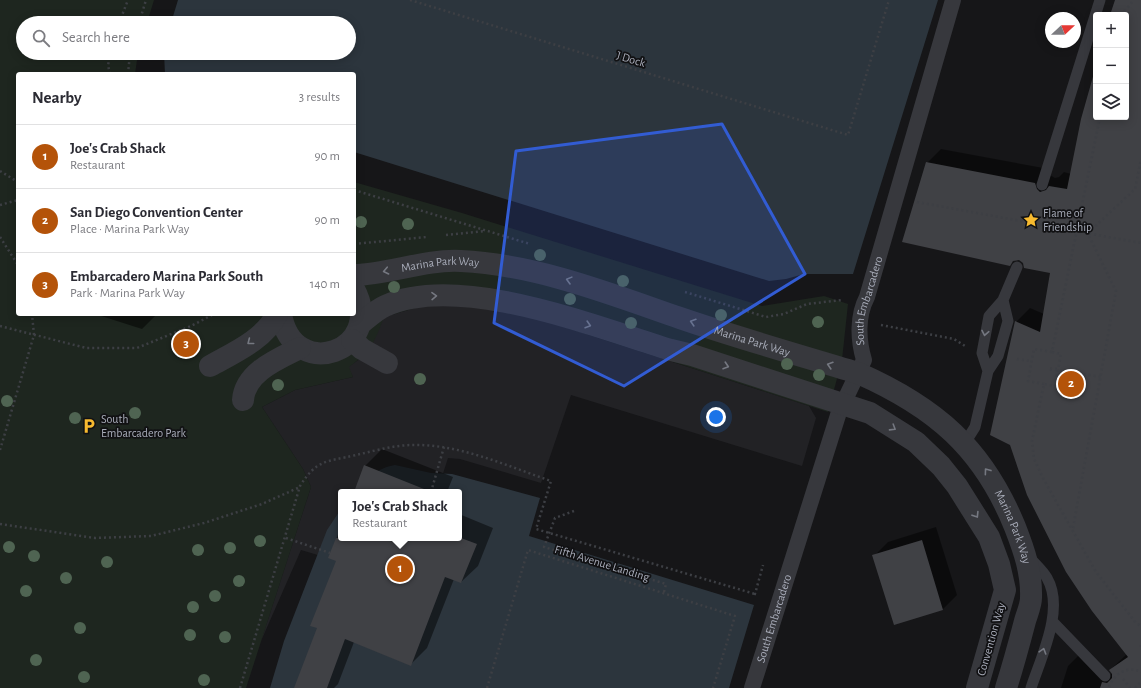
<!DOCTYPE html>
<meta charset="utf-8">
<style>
body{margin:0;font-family:"Alegreya Sans",sans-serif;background:#f2f2f3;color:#2b2b33}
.controls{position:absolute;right:12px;top:12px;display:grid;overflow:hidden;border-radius:4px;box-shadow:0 2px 10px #0003}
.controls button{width:36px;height:36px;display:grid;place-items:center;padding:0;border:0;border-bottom:1px solid #e1e1e2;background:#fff;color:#2b2b33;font:20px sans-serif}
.compass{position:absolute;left:1045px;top:12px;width:36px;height:36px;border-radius:50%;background:#fff;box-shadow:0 2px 10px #0003;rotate:68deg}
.you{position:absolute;left:716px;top:417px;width:14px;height:14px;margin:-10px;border:3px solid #fff;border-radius:50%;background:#1a73e8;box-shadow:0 0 0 6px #1a73e833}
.badge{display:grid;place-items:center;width:26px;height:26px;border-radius:50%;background:#b45309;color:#fff;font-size:13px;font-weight:700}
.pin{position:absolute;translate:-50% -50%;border:2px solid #fff;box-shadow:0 1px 4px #0006}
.popup{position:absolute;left:338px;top:489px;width:124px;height:52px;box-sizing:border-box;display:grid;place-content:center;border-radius:4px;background:#fff;filter:drop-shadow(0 1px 3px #0005);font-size:13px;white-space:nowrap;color:#7c7c81}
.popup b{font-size:15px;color:#2b2b33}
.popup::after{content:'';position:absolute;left:50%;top:100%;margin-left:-8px;border:8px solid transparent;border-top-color:#fff}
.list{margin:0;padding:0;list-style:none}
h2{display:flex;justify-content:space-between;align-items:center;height:52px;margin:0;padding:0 16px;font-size:17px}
h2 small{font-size:13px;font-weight:400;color:#7c7c81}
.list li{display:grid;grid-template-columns:26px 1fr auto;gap:12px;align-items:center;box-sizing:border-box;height:64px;padding:0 16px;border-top:1px solid #e1e1e2}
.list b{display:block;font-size:15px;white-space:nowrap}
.list p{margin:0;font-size:13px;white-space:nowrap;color:#7c7c81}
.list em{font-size:13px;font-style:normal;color:#7c7c81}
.icon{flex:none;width:22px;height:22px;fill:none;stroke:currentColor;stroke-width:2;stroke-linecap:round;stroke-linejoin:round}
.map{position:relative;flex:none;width:1141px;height:688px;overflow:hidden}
.search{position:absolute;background:#fff;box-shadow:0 2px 10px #0003;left:16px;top:16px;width:340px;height:44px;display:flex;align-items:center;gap:10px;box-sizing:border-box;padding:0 14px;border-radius:22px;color:#7c7c81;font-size:15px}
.panel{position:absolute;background:#fff;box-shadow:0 2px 10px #0003;left:16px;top:72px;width:340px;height:244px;border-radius:4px}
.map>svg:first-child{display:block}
</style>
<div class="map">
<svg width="1141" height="688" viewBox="0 0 1141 688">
<rect width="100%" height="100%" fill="#161618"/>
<path fill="#222225" d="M469 304 515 311 809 406 816 418 802 466 571 395 541 483 460 459 448 458 437 492H341V538H459L477 544 328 558 301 550 261 641 311 487 303 469 262 407 295 390 353 377 348 367 364 356 384 317 425 305Z"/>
<path fill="#1e261f" d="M0 0H154L147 23H23V53H138L135 74H18V314H354V182L462 213 762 306 824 296 848 304 842 360 828 412 515 311 469 304 425 305 384 317C374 343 372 350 349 367L353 377 295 390 262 407 303 469 311 487 246 688H0Z"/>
<path fill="#2c353d" d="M178 0H938L853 274H804L786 279 769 281 354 152V74H165L164 53H349V23H171Z
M395 465 431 473 452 474 540 498 529 536 754 605 729 688H270L284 641 327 530 341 509V538H459V492H356C368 479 376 468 395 465Z"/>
<path fill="#0007" d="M1116 0H1141V688H1061L1068 666 1082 652 1107 679 1112 673 1110 670 1127 654 1016 322 1030 308 1044 314 1051 273 1020 259 1014 260 1010 264 927 163 941 149 1049 169 1050 175 1055 178 1059 177 1064 172 1071 174 1096 69V117H1126V15H1111Z
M95 314H157L142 329Z
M382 449 453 477 447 492H355L365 466Z
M459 514 493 528 478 566 461 582 454 579 427 648 410 665 354 642 338 684 334 688H295L318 628 337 560 329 557 341 527V538H459Z
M936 527 957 595 943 609 874 556 888 542Z"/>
<path fill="#404145" d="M1115 0H1141V688H1100L1102 682 1107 683 1112 678V674L1109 670 1128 657 1092 611 1066 572 1027 495 1010 445 990 435 1015 321 1040 332 1050 273 1024 268 1023 263 1019 260 1013 261 1010 266 902 242 926 162 1035 183 1037 189 1040 192 1046 190 1049 186 1067 189 1081 119 1096 66V117H1126V15H1110Z
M364 465 429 491 428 492H354Z
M336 538H461L477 544 461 583 445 577 411 666 345 639 327 688H294L317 628 310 626 336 561 328 558Z
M922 540 943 610 894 625 872 555Z"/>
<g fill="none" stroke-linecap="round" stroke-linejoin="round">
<path stroke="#3d3f44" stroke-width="2.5" stroke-dasharray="2 3" stroke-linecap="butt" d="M410 0 848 135 889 0
M1121 15 1134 0
M119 23 128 0
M139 23 146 0
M110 74 108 65 111 53
M128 74 130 53
M1100 117 1052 352 1061 354 1055 386 1044 384 1032 441 1034 459 1044 480 1096 572 1136 623 1141 626
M0 171 18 182
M354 190 530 244
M917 202 1141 243
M0 205 18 200
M1088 233 1135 189 1141 159
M446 235 485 231
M0 237 18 265
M354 244 427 237
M685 292 766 317 784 314 807 304 842 300
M881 325 954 339 965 346
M0 326 86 348H137L191 326 214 314
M1017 359 1031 361
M1050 369H1058
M1064 371 1101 377
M1044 384 1028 381 1034 349 1052 352
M0 450 34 335 32 314
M431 492 444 447
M574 511 555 518 544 547 666 584 664 592
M0 524 95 538 151 536 204 523 262 504 300 487
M1073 528 1116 291 1088 234
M286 538 330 553
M756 594H755L763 565
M1141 645V649
M1123 679 1130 688
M240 688 300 486C317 459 326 462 356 455 374 451 394 445 413 445 460 444 507 466 551 481L536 529 755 594
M487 688 528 550 735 616 713 688
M1135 688 1141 682"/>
<path stroke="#37383d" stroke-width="11" d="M1042 185 1100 0
M988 371 982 353 989 316 1003 300 1017 267
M965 443 975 427 988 371 998 356 1008 321 1003 300
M1031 559C1036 565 1043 571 1047 578 1065 609 1041 657 1031 688
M1052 621 1105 676"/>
<path stroke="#37383d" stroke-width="16" id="s1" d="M752 688 839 412 864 360C858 340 857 316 867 297L953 0"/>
<g stroke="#37383d" stroke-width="22">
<path id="s2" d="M354 275C390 274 425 259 461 261 537 265 608 293 680 318 738 338 799 355 858 373 935 407 983 448 1015 527 1024 550 1032 573 1031 598 1031 605 1027 614 1025 621 1019 644 1013 666 1006 688"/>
<path d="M281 314C293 384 387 351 354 289"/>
<path d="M360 324C368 318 376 310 385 306 459 272 596 327 671 350L692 355 870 413 916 442 941 466 957 486 989 537 999 564 1005 590 977 688"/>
<path d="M352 340 362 349 387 363"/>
<path d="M210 366C233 353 264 340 277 314"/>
<path d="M243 400C245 372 278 359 300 348"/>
</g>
<path stroke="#3d3f44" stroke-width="2.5" stroke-dasharray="2 3" stroke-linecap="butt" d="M1050 369 1064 371
M1109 687C1114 674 1127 665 1141 672"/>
</g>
<g fill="#4f6452">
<circle cx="361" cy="222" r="6"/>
<circle cx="408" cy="224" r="6"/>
<circle cx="540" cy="255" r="6"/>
<circle cx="623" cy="281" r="6"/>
<circle cx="394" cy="287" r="6"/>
<circle cx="570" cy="299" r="6"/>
<circle cx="721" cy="315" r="6"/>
<circle cx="818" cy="322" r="6"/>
<circle cx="631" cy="323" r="6"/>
<circle cx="787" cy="364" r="6"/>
<circle cx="819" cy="375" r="6"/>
<circle cx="420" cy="379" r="6"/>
<circle cx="278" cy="385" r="6"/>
<circle cx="7" cy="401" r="6"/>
<circle cx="135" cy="413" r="6"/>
<circle cx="75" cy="418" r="6"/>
<circle cx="260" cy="541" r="6"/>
<circle cx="9" cy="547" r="6"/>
<circle cx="230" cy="548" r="6"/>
<circle cx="198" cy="550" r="6"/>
<circle cx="34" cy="556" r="6"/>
<circle cx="107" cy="562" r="6"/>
<circle cx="66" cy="578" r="6"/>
<circle cx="239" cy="581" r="6"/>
<circle cx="26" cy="591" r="6"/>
<circle cx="215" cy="596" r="6"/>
<circle cx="193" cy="607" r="6"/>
<circle cx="80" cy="628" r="6"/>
<circle cx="190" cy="635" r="6"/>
<circle cx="225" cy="637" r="6"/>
<circle cx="36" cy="660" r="6"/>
<circle cx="84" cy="677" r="6"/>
<circle cx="204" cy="680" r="6"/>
</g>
<defs><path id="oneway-chevron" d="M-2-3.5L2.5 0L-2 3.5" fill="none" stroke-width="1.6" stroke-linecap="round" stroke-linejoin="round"/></defs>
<g stroke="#757881">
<use href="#oneway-chevron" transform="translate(386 271) rotate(168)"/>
<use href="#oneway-chevron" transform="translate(569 280) rotate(-165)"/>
<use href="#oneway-chevron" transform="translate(434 296) rotate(-1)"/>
<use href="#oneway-chevron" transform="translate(693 322) rotate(-163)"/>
<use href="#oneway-chevron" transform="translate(588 325) rotate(17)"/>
<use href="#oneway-chevron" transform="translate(985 333) rotate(101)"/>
<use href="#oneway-chevron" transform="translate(250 342) rotate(142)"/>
<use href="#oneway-chevron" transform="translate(830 365) rotate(-163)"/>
<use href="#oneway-chevron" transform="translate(726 366) rotate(18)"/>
<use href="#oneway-chevron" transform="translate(893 428) rotate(32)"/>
<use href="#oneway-chevron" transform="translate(987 471) rotate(-126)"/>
<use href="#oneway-chevron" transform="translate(976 515) rotate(58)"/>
<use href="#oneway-chevron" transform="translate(1043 651) rotate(-73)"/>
</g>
<path fill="#325cd3" fill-opacity="0.2" stroke="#325cd3" stroke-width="3" stroke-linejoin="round" d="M722 124 805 274 624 386 494 323 516 151Z"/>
<defs>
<symbol id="sight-bare" viewBox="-9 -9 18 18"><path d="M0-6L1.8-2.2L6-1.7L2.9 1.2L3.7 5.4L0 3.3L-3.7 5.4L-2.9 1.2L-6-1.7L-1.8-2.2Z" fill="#f7ba2f" stroke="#111113" stroke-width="2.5" paint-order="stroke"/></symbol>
<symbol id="parking-bare" viewBox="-9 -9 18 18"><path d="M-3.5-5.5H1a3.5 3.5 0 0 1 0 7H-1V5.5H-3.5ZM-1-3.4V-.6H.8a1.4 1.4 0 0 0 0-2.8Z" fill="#f7ba2f" stroke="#111113" stroke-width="2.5" paint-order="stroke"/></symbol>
</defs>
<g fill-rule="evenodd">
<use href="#sight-bare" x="1020" y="209" width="22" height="22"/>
<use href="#parking-bare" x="78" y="415" width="22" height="22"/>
</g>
<g text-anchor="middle" stroke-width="3.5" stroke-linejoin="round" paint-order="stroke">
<g font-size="12" fill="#a8acb9" stroke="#111113">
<text transform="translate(631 59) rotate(17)" y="4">J Dock</text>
<text dy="4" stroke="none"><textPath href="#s2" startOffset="87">Marina Park Way</textPath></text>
<text dy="4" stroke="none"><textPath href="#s1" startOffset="408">South Embarcadero</textPath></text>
<text dy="4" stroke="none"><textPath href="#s2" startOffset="411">Marina Park Way</textPath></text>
<text dy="4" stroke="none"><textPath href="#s2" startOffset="747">Marina Park Way</textPath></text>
<text transform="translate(602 563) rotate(17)" y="4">Fifth Avenue Landing</text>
<text dy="4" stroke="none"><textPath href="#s1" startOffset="73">South Embarcadero</textPath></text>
<text transform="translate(991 639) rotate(-74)" y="4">Convention Way</text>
</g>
<g font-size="12" fill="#a8acb9" stroke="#111113" text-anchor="start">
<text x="1043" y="217">Flame of<tspan x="1043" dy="14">Friendship</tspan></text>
<text x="101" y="423">South<tspan x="101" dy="14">Embarcadero Park</tspan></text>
</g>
</g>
</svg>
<div class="controls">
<button>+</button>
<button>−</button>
<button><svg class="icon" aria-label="layers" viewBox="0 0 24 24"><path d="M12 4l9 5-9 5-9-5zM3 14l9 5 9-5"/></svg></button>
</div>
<svg class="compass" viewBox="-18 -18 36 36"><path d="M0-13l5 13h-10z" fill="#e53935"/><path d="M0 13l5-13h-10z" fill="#7c7c81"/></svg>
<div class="you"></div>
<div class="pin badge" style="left:400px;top:569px">1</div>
<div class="popup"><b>Joe's Crab Shack</b>Restaurant</div>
<div class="pin badge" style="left:1071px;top:384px">2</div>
<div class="pin badge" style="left:186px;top:344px">3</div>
<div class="search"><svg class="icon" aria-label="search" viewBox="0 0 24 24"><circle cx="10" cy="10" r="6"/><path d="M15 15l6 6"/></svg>Search here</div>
<section class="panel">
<h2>Nearby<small>3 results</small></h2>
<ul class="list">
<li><span class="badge">1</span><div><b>Joe's Crab Shack</b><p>Restaurant</p></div><em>90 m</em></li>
<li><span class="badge">2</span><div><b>San Diego Convention Center</b><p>Place · Marina Park Way</p></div><em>90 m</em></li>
<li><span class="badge">3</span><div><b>Embarcadero Marina Park South</b><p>Park · Marina Park Way</p></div><em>140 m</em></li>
</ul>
</section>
</div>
